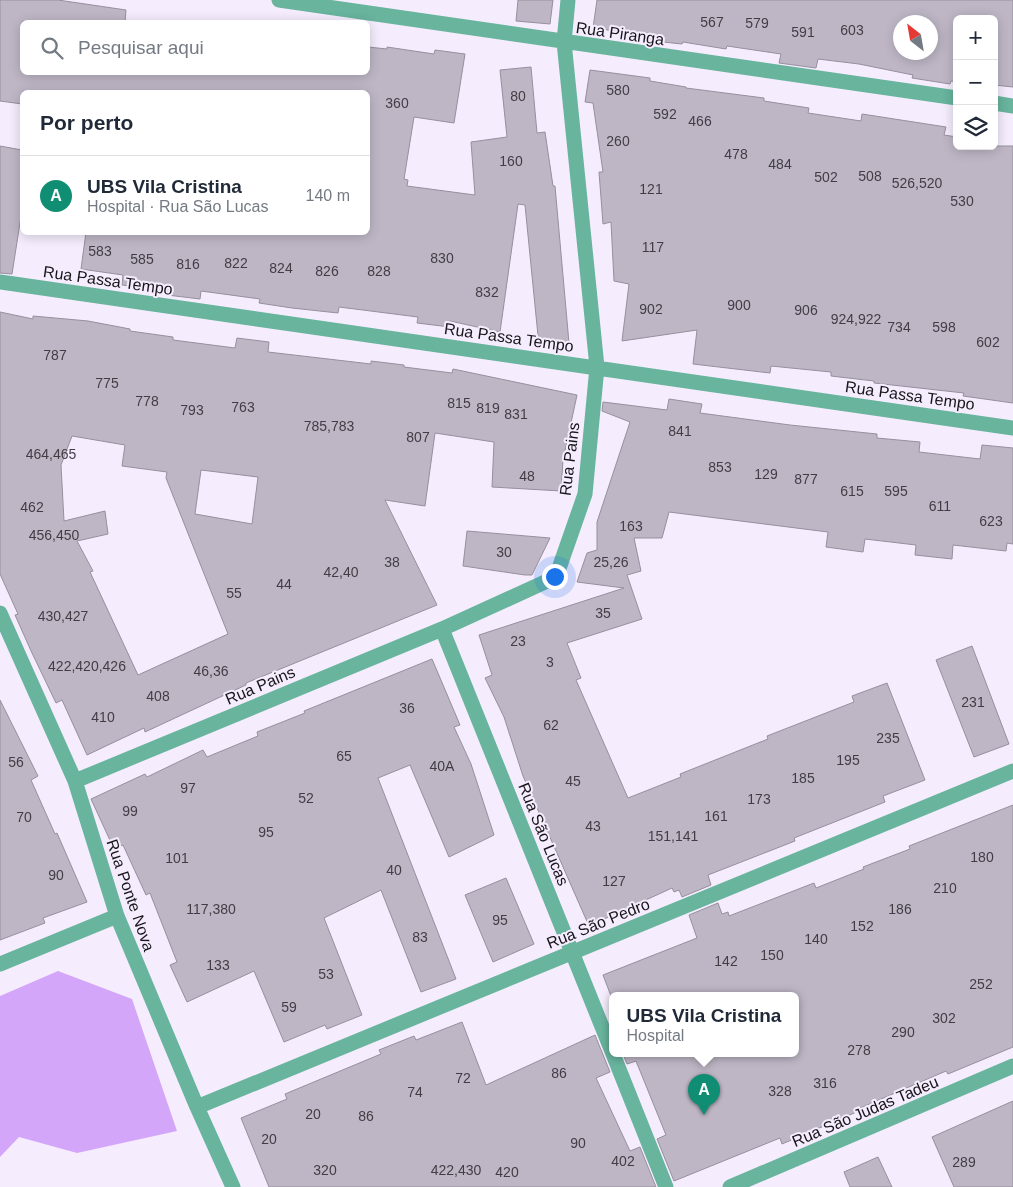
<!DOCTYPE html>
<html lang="pt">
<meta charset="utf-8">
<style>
body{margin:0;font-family:Helvetica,sans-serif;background:#f2f2f3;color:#1f2937}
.controls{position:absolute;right:15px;top:15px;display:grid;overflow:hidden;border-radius:8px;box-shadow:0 2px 12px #0003}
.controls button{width:45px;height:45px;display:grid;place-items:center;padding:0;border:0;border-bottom:1px solid #e0e1e3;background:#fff;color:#1f2937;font:25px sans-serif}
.compass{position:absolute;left:893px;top:15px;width:45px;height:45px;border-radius:50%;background:#fff;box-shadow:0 2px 12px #0003;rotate:329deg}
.you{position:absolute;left:554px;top:576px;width:18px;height:18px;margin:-12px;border:4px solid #fff;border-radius:50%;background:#1a73e8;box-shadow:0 0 0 8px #1a73e833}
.badge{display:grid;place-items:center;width:32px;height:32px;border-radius:50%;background:#108e73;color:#fff;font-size:16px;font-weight:700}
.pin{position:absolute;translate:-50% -41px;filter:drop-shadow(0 1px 2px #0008)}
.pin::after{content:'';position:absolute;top:26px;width:18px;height:15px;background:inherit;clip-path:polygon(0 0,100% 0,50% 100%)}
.popup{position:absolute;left:609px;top:992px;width:190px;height:65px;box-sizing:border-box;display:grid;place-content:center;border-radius:8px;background:#fff;filter:drop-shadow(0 1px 4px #0005);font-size:16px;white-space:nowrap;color:#747a83}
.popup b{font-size:19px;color:#1f2937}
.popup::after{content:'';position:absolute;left:50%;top:100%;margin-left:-10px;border:10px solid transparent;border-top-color:#fff}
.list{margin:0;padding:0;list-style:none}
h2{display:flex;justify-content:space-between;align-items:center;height:65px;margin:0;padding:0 20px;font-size:21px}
h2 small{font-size:16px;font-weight:400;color:#747a83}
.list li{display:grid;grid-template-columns:32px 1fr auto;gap:15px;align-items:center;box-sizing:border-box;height:80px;padding:0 20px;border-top:1px solid #e0e1e3}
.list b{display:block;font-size:19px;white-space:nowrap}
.list p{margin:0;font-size:16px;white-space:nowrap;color:#747a83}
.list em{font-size:16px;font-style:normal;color:#747a83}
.icon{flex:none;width:28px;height:28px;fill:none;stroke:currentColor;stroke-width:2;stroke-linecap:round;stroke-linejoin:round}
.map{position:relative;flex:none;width:1013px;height:1187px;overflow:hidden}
.search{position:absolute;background:#fff;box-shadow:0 2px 12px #0003;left:20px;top:20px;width:350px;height:55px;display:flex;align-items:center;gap:12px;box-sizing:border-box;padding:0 18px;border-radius:8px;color:#747a83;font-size:19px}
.panel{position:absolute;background:#fff;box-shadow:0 2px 12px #0003;left:20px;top:90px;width:350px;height:145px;border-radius:8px}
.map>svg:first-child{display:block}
</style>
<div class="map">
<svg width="1013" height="1187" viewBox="0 0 1013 1187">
<rect width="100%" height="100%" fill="#f5edfd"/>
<path fill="#d4a6fa" d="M58 971 132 999 177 1131 77 1153 19 1137 0 1157V996Z"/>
<path fill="#beb6c5" stroke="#968f9d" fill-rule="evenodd" d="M0 0H58L126 10 125 22H22V72H368V47L387 49V47L434 54 435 50 465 54 454 123 414 117 404 179 408 180 407 186 475 195 471 142 507 137 500 70 531 67 537 133 545 132 553 186H555L569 343 539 346 525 205 518 204 500 332 450 321V327L417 323 418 317 339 307 338 313 292 308 259 303 260 299 201 291 200 299 167 295 168 291 122 285 123 275 81 269 86 232H368V92H22V104L0 101Z
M518 0H553L550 24 516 21Z
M597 0H1013V87L994 85V19H957V82L951 81 950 84 912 78 913 75 859 64 818 59 816 68 779 63 781 54 727 46 726 49 683 42 682 44 644 40V35L593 28ZM900 22H930V52H900Z
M590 70 650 78V81L686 87V88L764 98V101L809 108 808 113 861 121 862 114 946 127 944 135 957 137V146H1013V403L963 396 964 393 874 383V381L831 376V372L771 366 770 373 693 364 697 330 622 341 629 284 614 281 611 222 603 224 599 172H603L593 103 585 102Z
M0 146 22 150V210L12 274 0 273Z
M0 312 33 319V316L88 321 130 329V331L173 337V340L235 348 237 338 269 342 268 352 371 364V361L404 365V367L452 373 453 369 577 395 563 460 561 491 492 487 494 442 435 433 425 506 385 500 437 605 246 683V685L145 732 144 728 87 755 62 700 56 703 32 653 15 615 18 614 0 574ZM72 436 125 445 122 466 167 472 166 478 228 634 138 675 90 572 93 571 77 541 108 534 105 511 64 521 61 465ZM201 470 258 477 252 524 195 514Z
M669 399 702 404 700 413 790 425 877 434V438L920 442 919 452 980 459 982 445 1013 448V544L1007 543 1006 551 953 545 952 559 915 555 916 545 865 539 863 552 826 547 828 532 669 512 662 538H634L641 571 627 575 642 619 567 643 581 678 576 680 628 798 681 777 680 774 768 739 767 736 854 702 852 696 887 683 925 780 883 796 885 802 794 838 795 841 708 875 711 885 682 897 679 890 674 892 672 888 589 926 523 776 504 717 485 678 492 675 479 635 624 588 577 582 587 553 597 550V522L630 422 602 411 603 402 667 410Z
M467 531 550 538 532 575H525L463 566Z
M972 646 1009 744 974 757 936 660Z
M432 659 460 725 454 727 471 764 494 835 449 857 410 765 378 778 456 979 421 992 381 890 324 918 362 1015 327 1029 325 1025 284 1042 254 971 187 1002 170 965 177 962 150 893 146 895 123 845 114 849 91 799 145 774 147 777 203 750 207 757 258 736 257 732 305 713 304 711Z
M0 700 38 776 31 780 55 834 57 833 87 902 43 918 45 923 0 940Z
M1013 805V1047L948 1074 946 1071 858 1109 859 1111 782 1144 780 1138 674 1181 657 1139 666 1135 636 1061 627 1064 623 1054H795V996H611L603 975 697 938 689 915 718 903 722 914 728 912 729 916 814 883 816 888 864 869 863 867 910 849 909 846Z
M506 878 534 944 493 962 465 895Z
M462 1022 486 1085 595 1035 610 1072 596 1078 630 1151 640 1147 656 1187H269L241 1118 287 1099 285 1094 381 1054 379 1050 414 1036 416 1040Z
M1013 1101V1187H954L932 1137Z
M878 1157 892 1187H850L844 1172Z"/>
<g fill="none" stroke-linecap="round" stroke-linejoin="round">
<path stroke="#68b49d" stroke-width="15" d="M279 0 957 98
M994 103 1013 106
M0 282 1013 428
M0 613 75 781 117 916 197 1107 233 1187
M442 629 613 1054
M75 781 442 629 556 577 585 494 597 367 564 42 568 0
M0 964 117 916
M613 1054 666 1187
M197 1107 1013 771
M730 1187 1013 1066"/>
</g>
<g text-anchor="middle" stroke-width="4" stroke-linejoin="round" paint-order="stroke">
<g font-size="14" fill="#423d45">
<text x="712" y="27">567</text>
<text x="757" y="28">579</text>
<text x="852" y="35">603</text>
<text x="803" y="37">591</text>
<text x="618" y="95">580</text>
<text x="518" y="101">80</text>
<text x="397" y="108">360</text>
<text x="665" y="119">592</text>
<text x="700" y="126">466</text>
<text x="618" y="146">260</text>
<text x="736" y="159">478</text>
<text x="511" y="166">160</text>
<text x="780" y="169">484</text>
<text x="870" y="181">508</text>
<text x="826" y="182">502</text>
<text x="917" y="188">526,520</text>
<text x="651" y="194">121</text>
<text x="962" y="206">530</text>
<text x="653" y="252">117</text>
<text x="100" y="256">583</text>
<text x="442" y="263">830</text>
<text x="142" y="264">585</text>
<text x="236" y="268">822</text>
<text x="188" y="269">816</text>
<text x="281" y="273">824</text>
<text x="327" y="276">826</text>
<text x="379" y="276">828</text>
<text x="487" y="297">832</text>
<text x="739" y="310">900</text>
<text x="651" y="314">902</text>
<text x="806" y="315">906</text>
<text x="856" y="324">924,922</text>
<text x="899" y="332">734</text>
<text x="944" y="332">598</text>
<text x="988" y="347">602</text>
<text x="55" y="360">787</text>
<text x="107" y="388">775</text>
<text x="147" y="406">778</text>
<text x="459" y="408">815</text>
<text x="243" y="412">763</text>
<text x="488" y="413">819</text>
<text x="192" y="415">793</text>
<text x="516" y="419">831</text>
<text x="329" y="431">785,783</text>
<text x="680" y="436">841</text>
<text x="418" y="442">807</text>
<text x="51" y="459">464,465</text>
<text x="720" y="472">853</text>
<text x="766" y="479">129</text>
<text x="527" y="481">48</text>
<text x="806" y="484">877</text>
<text x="852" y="496">615</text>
<text x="896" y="496">595</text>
<text x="940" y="511">611</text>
<text x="32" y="512">462</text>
<text x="991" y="526">623</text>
<text x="631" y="531">163</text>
<text x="54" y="540">456,450</text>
<text x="504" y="557">30</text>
<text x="392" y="567">38</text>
<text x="611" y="567">25,26</text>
<text x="341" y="577">42,40</text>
<text x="284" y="589">44</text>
<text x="234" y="598">55</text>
<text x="603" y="618">35</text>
<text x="63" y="621">430,427</text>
<text x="518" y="646">23</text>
<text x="550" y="667">3</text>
<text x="87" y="671">422,420,426</text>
<text x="211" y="676">46,36</text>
<text x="158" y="701">408</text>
<text x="973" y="707">231</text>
<text x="407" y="713">36</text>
<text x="103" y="722">410</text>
<text x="551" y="730">62</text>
<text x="888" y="743">235</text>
<text x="344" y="761">65</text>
<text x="848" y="765">195</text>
<text x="16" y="767">56</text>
<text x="442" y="771">40A</text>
<text x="803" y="783">185</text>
<text x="573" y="786">45</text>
<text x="188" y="793">97</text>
<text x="306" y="803">52</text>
<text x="759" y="804">173</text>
<text x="130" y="816">99</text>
<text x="716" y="821">161</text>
<text x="24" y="822">70</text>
<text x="593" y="831">43</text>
<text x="266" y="837">95</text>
<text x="673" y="841">151,141</text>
<text x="982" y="862">180</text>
<text x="177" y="863">101</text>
<text x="394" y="875">40</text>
<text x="56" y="880">90</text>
<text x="614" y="886">127</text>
<text x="945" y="893">210</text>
<text x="211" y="914">117,380</text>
<text x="900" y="914">186</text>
<text x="500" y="925">95</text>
<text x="862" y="931">152</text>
<text x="420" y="942">83</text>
<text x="816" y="944">140</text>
<text x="772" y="960">150</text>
<text x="726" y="966">142</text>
<text x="218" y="970">133</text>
<text x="326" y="979">53</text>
<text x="981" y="989">252</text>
<text x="289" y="1012">59</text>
<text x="944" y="1023">302</text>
<text x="903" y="1037">290</text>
<text x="859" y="1055">278</text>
<text x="559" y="1078">86</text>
<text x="463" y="1083">72</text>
<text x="825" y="1088">316</text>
<text x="780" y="1096">328</text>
<text x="415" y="1097">74</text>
<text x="313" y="1119">20</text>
<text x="366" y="1121">86</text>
<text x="269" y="1144">20</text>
<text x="578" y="1148">90</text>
<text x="623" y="1166">402</text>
<text x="964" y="1167">289</text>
<text x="325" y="1175">320</text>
<text x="456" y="1175">422,430</text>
<text x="507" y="1177">420</text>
</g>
<g font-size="16" fill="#18151a" stroke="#f5edfd">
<text transform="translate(620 33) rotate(8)" y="6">Rua Piranga</text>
<text transform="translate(108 280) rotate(8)" y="6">Rua Passa Tempo</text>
<text transform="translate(509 337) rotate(8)" y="6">Rua Passa Tempo</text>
<text transform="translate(910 395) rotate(8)" y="6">Rua Passa Tempo</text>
<text transform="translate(569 459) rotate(-83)" y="6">Rua Pains</text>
<text transform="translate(260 685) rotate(-23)" y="6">Rua Pains</text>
<text transform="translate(544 834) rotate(68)" y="6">Rua São Lucas</text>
<text transform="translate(131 895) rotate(71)" y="6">Rua Ponte Nova</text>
<text transform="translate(598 923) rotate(-22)" y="6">Rua São Pedro</text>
<text transform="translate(865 1111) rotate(-23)" y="6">Rua São Judas Tadeu</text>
</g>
</g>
</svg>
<div class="controls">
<button>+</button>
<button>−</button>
<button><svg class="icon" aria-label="layers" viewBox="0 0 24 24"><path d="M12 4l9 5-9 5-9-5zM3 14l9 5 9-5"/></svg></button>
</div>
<svg class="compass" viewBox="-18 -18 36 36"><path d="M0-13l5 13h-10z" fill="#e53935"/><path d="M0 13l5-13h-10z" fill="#747a83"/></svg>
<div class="you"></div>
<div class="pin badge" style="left:704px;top:1115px">A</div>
<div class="popup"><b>UBS Vila Cristina</b>Hospital</div>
<div class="search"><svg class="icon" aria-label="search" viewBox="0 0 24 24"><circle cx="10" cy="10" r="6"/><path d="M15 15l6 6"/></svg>Pesquisar aqui</div>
<section class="panel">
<h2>Por perto<small></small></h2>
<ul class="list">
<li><span class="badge">A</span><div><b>UBS Vila Cristina</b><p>Hospital · Rua São Lucas</p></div><em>140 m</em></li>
</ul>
</section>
</div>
